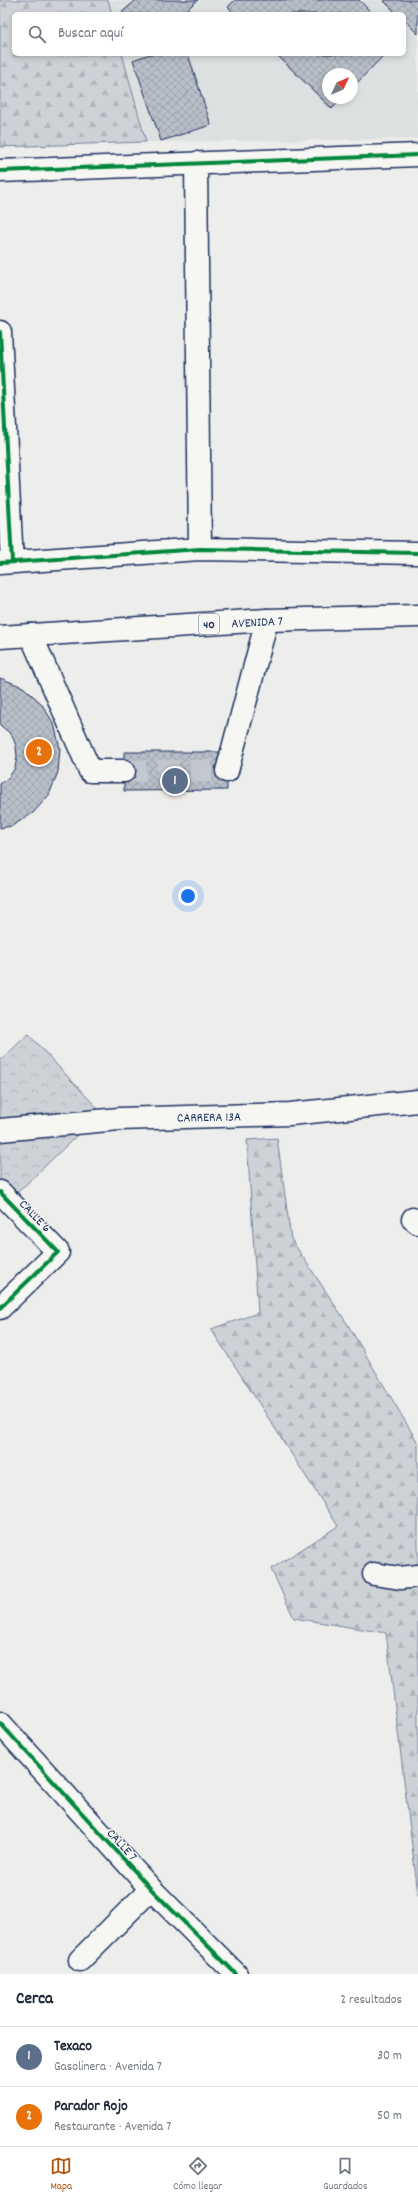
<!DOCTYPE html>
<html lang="es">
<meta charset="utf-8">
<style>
body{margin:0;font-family:Dekko,sans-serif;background:#f6f6f7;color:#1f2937}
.compass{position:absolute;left:322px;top:68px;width:36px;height:36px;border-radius:50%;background:#fff;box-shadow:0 2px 6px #0003;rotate:46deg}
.you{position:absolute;left:188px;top:896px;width:14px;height:14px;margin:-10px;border:3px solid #fff;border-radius:50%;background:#1a73e8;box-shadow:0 0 0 6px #1a73e833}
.badge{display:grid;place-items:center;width:26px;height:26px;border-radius:50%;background:#b45309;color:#fff;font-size:13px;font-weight:700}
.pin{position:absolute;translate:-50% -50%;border:2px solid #fff;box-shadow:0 1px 4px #0006}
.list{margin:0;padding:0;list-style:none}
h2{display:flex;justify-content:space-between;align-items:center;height:52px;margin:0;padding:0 16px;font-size:17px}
h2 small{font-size:13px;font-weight:400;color:#747a83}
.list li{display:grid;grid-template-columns:26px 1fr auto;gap:12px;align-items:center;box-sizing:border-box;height:60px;padding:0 16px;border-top:1px solid #e0e1e3}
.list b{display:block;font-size:15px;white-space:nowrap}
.list p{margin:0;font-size:13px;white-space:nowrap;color:#747a83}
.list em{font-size:13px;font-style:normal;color:#747a83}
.icon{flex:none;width:22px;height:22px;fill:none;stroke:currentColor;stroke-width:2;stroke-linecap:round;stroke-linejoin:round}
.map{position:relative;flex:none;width:418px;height:1974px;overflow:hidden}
.search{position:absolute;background:#fff;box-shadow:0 2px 6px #0003;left:12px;right:12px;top:12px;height:44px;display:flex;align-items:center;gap:10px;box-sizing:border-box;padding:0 14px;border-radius:6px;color:#747a83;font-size:15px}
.sheet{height:172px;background:#fff}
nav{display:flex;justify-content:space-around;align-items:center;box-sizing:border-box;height:56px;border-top:1px solid #e0e1e3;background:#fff;font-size:11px;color:#747a83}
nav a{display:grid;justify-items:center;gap:2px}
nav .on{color:#b45309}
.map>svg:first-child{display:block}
</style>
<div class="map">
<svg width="418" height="1974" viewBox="0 0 418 1974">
<defs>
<pattern id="forest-firs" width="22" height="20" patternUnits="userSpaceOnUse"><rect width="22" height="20" fill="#ced2d7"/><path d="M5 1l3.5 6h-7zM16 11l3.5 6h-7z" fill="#b0b5bb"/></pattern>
<pattern id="park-crowns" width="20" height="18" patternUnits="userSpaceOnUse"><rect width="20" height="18" fill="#ced2d7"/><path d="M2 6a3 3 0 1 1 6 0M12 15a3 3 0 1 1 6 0" fill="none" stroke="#b0b5bb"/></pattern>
<pattern id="building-cross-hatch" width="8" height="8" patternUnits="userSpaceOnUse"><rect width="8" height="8" fill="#b9bfc8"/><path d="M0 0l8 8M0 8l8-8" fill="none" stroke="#9ea4ae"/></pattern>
</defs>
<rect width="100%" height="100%" fill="#edeeec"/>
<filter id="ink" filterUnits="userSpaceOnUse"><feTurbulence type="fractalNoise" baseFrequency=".025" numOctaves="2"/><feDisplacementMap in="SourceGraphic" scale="8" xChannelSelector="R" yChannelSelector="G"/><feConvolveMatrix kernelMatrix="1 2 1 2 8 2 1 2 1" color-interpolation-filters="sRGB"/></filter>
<g filter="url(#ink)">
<path fill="#dde0e1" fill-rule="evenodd" d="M108 0H418V139L146 142 122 54H404V14H112ZM328 74H352V98H328Z"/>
<path fill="url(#forest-firs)" stroke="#74809a" d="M0 0H108L112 14H14V54H122L146 142 0 147Z
M277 1138 291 1239 348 1325 418 1443V1895L386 1633 294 1618 271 1569 338 1526 211 1329 258 1313 247 1140Z"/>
<path fill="url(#park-crowns)" stroke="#74809a" d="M28 1034 101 1112 14 1196 0 1181V1061Z"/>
<path fill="url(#building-cross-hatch)" stroke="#1b2f5e" d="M136 0H198L181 14H120Z
M235 0H359L373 14H235L228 7Z
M383 0H418V34L404 20V14H397Z
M150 54H188L211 125 161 141 133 60Z
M276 54H385L352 88V74H328V98H342L332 109Z
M0 678 23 687 41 703 54 724 60 748 58 772 49 795 33 813 12 826 0 828V784L9 777 15 768 17 757 16 746 12 735 0 725Z
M124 752H227V790L124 791Z"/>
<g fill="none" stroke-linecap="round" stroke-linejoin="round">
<path stroke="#c3c8d0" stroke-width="22" stroke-dasharray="22 11" stroke-linecap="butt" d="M124 771H227"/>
<defs>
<path id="minor" d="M196 163 200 549
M0 171 418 155
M0 332 12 562
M0 563 200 549 418 553
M31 635 90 771H124
M227 771 267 620
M0 1130 119 1119 290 1114 418 1101
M0 1192 58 1252 0 1308
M413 1219 418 1223
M374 1574 400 1578 418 1576
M0 1723 151 1889 236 1974
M80 1960 151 1889"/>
<path id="major" d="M0 637 267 620 418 616"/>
</defs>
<use href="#minor" stroke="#1b2f5e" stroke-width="25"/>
<use href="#major" stroke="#1b2f5e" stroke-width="25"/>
<use href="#minor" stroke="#f6f6f2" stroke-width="22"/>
<use href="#major" stroke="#f6f6f2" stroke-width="22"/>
<defs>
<path id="cycleway" d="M0 171 418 155
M0 332 12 562
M0 563 200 549 418 553
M0 1192 58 1252 0 1308
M0 1723 151 1889 236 1974"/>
</defs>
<use href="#cycleway" stroke="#f6f6f2" stroke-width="6"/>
<use href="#cycleway" stroke="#00873e" stroke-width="4"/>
</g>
</g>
<g text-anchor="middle" stroke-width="3" stroke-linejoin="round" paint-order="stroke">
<rect fill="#f6f6f2" stroke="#5d6b8a" stroke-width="1" x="199" y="614" width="20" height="20" rx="3"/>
<g font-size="12" font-weight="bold" fill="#1b2f5e">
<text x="209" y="628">40</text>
</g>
<g font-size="13" fill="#1b2f5e" stroke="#f6f6f2">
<text transform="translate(257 621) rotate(-3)" y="5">AVENIDA 7</text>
<text transform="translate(209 1116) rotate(-1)" y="5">CARRERA 13A</text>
<text transform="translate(36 1215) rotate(46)" y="5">CALLE 6</text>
<text transform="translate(123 1844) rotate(48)" y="5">CALLE 7</text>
</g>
</g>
</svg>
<svg class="compass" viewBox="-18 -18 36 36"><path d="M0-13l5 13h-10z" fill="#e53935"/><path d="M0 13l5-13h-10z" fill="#747a83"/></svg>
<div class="you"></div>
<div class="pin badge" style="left:175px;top:781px;background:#5c6f8a">1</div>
<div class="pin badge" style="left:39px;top:752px;background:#e8710a">2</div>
<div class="search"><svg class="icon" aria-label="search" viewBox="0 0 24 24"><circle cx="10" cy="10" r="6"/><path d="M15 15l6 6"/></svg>Buscar aquí</div>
</div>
<section class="sheet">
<h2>Cerca<small>2 resultados</small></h2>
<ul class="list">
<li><span class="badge" style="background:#5c6f8a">1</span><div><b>Texaco</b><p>Gasolinera · Avenida 7</p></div><em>30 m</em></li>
<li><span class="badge" style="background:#e8710a">2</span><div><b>Parador Rojo</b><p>Restaurante · Avenida 7</p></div><em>50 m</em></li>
</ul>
</section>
<nav>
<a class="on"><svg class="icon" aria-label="map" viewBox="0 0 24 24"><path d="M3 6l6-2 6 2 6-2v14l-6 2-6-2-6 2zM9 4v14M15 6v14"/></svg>Mapa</a>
<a><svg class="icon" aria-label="directions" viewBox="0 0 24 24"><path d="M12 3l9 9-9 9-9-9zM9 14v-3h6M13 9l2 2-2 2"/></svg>Cómo llegar</a>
<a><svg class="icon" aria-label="saved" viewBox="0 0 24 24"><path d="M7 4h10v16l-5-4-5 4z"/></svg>Guardados</a>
</nav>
